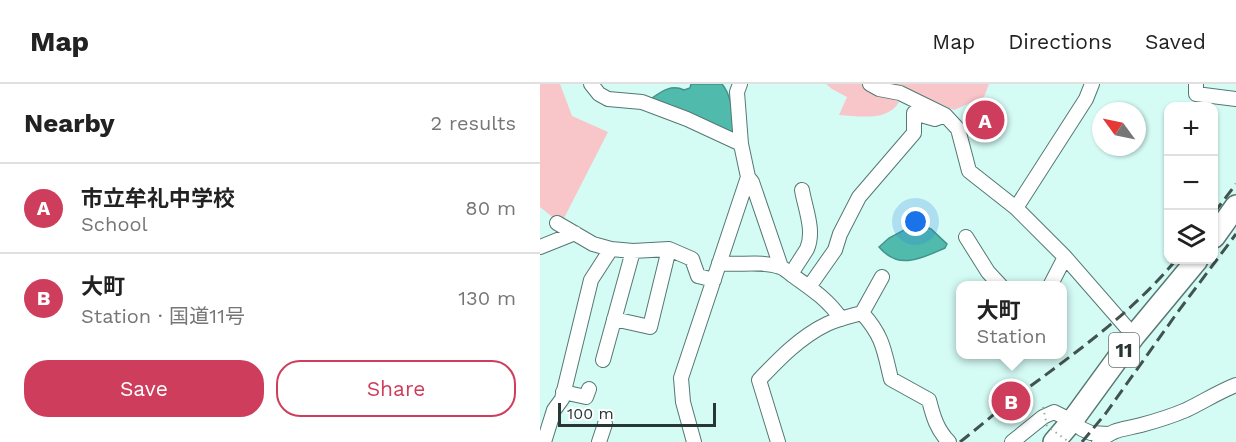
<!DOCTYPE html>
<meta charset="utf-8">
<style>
body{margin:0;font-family:"Work Sans","Noto Sans JP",sans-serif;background:#f2f2f2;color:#222}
.controls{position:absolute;right:18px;top:18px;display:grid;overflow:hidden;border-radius:12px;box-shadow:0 2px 4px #0004}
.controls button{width:54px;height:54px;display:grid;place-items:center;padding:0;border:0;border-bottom:2px solid #e0e0e0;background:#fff;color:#222;font:30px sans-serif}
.compass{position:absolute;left:552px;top:18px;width:54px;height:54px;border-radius:50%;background:#fff;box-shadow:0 2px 4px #0004;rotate:303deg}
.scale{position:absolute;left:18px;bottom:15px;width:158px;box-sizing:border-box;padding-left:6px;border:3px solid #283734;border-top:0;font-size:16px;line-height:21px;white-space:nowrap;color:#283734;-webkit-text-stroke:4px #fff;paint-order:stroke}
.you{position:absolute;left:376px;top:138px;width:21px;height:21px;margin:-15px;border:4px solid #fff;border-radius:50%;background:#1a73e8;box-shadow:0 0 0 9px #1a73e833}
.badge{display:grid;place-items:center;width:39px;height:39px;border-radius:50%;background:#ce3e5c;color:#fff;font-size:20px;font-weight:700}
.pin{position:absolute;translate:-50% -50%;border:3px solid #fff;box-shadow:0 2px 6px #0006}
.popup{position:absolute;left:416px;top:197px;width:111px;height:78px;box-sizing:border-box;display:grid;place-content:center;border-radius:12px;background:#fff;filter:drop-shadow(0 2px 4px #0005);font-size:20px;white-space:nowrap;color:#767676}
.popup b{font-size:22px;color:#222}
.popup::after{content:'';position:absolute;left:50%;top:100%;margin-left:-12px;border:12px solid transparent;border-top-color:#fff}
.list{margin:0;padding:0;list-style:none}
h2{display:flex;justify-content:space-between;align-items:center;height:78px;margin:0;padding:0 24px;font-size:26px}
h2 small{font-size:20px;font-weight:400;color:#767676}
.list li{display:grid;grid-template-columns:39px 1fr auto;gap:18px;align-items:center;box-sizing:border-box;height:90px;padding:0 24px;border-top:2px solid #e0e0e0}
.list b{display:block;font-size:22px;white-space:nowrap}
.list p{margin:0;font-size:20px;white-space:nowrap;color:#767676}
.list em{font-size:20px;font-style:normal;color:#767676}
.actions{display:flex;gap:12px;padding:18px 24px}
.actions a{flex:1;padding:14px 0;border:2px solid #ce3e5c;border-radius:24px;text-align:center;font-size:21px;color:#ce3e5c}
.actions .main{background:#ce3e5c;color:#fff}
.icon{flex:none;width:33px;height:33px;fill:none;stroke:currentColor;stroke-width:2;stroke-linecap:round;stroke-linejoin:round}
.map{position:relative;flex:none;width:696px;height:358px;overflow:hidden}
header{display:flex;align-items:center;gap:36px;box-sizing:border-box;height:84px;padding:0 30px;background:#fff;border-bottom:2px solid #e0e0e0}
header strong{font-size:28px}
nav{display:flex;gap:33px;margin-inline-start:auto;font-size:21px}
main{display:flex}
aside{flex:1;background:#fff}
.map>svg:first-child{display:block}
</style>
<header>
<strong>Map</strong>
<nav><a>Map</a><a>Directions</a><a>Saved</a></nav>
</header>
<main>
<aside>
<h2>Nearby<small>2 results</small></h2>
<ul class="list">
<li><span class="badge">A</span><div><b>市立牟礼中学校</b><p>School</p></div><em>80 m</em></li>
<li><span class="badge">B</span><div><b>大町</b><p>Station · 国道11号</p></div><em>130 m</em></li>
</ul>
<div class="actions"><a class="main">Save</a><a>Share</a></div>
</aside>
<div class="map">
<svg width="696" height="358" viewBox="0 0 696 358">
<rect width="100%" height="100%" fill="#d4fbf4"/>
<path fill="#f8c5c9" d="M0 0H20L32 32 68 48 21 140 0 123Z
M286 0H322L359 18C348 38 318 32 299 31L307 13 292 5Z
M349 0H449L444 13 414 26 363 3Z"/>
<path fill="#50bbad" stroke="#449389" stroke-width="1.5" d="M151 0H182C193 13 192 33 195 49L192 51 114 20 112 14C122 7 132 0 144 6L150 4Z
M377 139 391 145 407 160 405 164C382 174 359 187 339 163L349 154Z"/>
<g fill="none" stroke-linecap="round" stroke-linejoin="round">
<defs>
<path id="minor" d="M51 0 59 10 68 15 102 18 147 35 201 60
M330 0 339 5 360 9 405 31 418 45 429 87 476 124 525 173 594 252
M656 0V10L696 15
M208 93 212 98 241 183
M476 124 546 15 552 0
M17 139 53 160 71 165 93 167 129 165 152 175 158 192 174 196
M426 153 448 188 461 202
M0 163 35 149
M179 179C199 182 220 176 240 183 244 184 248 188 252 191 269 203 289 216 301 235
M251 190C256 182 262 173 267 165 275 147 265 124 262 106
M510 202 525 173
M269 203 295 166 300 150 319 113 374 49V29L395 35 403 32
M322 229C343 252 344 266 351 295L389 316C393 332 397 346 409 358
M74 235 110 243 129 165
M63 276 93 167
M23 308 46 313 49 305
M4 358 14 326 22 315 51 196 71 165
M59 358 65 340
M154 358 143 318 141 294 208 93 201 60 197 8 200 0
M238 358 219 296C239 275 260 253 287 240 298 235 311 232 322 229L342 193
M472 358 503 333 514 328 532 337 542 345 551 349 568 350
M559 358C574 344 582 346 601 341 616 337 632 332 646 326 663 318 678 308 696 301"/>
<path id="highway" d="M674 153 696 122
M514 358 532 337 594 252 657 176"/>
</defs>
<use href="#minor" stroke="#557872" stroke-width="16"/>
<use href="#highway" stroke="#557872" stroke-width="24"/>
<use href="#minor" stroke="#fff" stroke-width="14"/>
<use href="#highway" stroke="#fff" stroke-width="21"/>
<path stroke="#40534f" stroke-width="3" stroke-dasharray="12 6" stroke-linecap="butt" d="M674 129 696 100
M420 358C438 344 455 329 473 315 531 272 590 231 636 176
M542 358 566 329 637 229 696 150"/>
<path stroke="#91afaa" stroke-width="2" stroke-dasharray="1.5 4.5" stroke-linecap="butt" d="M503 323 507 342 529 358"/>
</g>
<g text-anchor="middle" stroke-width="4.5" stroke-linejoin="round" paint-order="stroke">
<rect fill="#fff" stroke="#687371" stroke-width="1.5" x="569" y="249" width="30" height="34" rx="4.5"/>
<g font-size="20" font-weight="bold" fill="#283734">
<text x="584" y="273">11</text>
</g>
</g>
</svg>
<div class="controls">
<button>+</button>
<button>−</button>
<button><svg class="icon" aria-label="layers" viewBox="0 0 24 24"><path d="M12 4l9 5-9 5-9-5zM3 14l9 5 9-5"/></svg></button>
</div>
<svg class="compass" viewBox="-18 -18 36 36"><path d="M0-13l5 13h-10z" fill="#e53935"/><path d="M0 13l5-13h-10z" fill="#767676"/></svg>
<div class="scale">100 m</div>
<div class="you"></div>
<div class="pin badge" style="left:445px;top:36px">A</div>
<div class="pin badge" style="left:471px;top:317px">B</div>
<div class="popup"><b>大町</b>Station</div>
</div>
</main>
